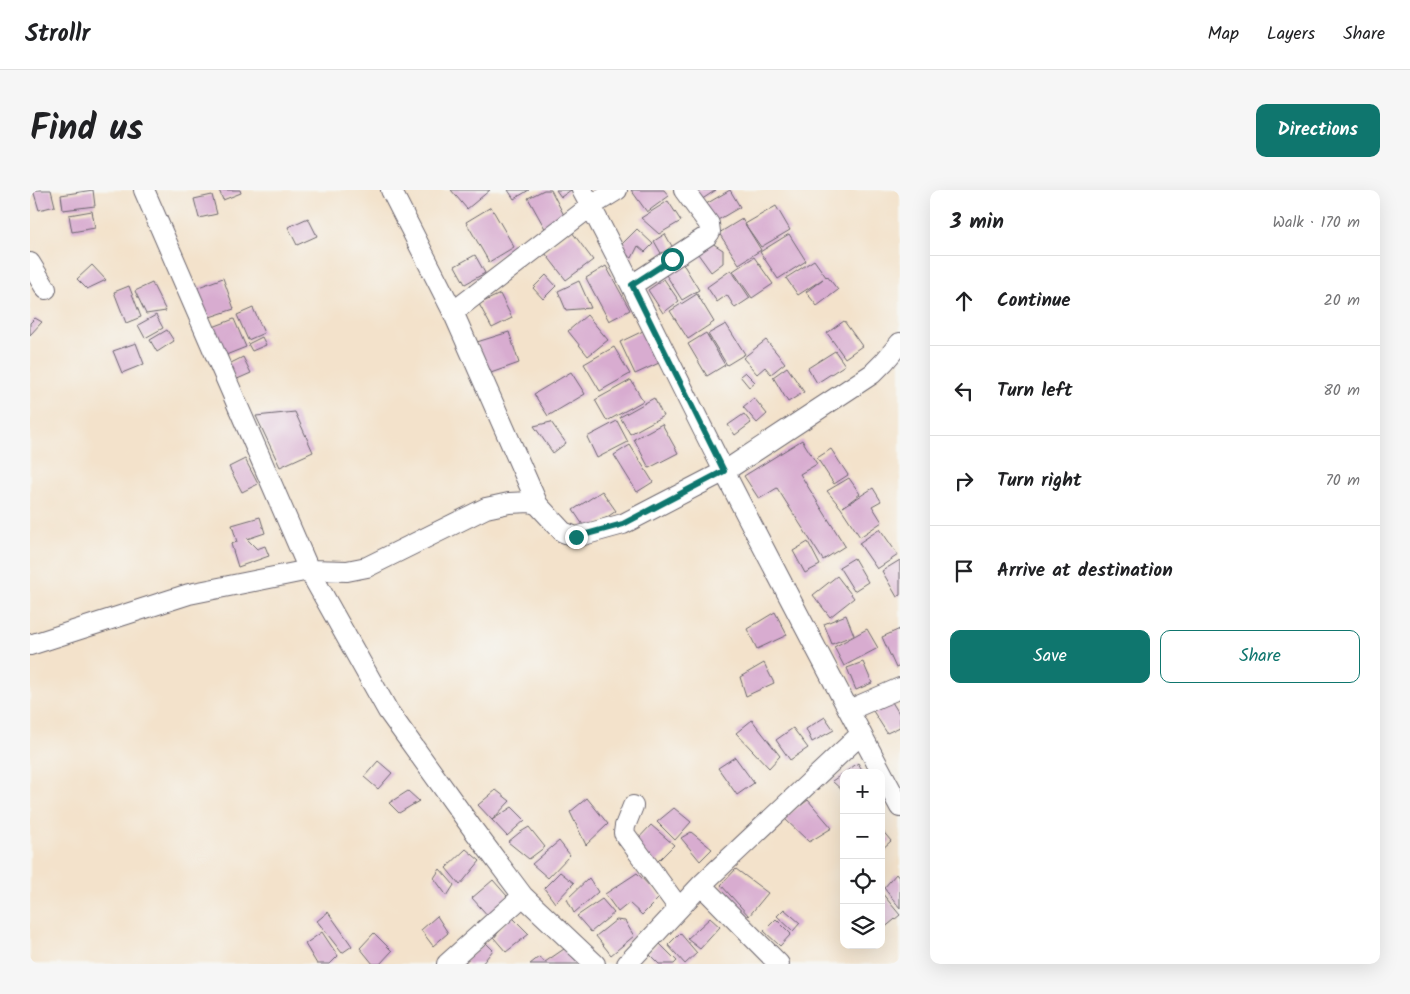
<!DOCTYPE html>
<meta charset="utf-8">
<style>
body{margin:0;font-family:Kalam,sans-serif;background:#f6f6f6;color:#202124}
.controls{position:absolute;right:15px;bottom:15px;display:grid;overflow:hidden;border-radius:10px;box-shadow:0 5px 20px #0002}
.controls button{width:45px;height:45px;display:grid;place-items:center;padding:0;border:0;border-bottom:1px solid #e0e0e0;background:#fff;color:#202124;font:25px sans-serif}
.stop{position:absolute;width:15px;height:15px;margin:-11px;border:4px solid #0f766e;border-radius:50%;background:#fff}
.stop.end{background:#0f766e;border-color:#fff;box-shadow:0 1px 5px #0008}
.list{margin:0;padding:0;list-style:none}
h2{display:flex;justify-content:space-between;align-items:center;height:65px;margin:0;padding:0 20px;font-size:21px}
h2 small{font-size:16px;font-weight:400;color:#757577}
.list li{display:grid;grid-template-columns:32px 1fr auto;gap:15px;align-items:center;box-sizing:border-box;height:90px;padding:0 20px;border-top:1px solid #e0e0e0}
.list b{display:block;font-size:19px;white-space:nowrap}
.list em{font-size:16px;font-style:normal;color:#757577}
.actions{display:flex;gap:10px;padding:15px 20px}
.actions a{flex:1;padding:11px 0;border:1px solid #0f766e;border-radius:10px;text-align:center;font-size:18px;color:#0f766e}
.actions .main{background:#0f766e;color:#fff}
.icon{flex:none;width:28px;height:28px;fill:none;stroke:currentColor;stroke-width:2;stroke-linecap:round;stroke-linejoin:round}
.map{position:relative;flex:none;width:870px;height:774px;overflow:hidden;border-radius:10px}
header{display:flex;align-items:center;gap:30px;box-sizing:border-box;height:70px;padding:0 25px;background:#fff;border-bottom:1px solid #e0e0e0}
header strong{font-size:24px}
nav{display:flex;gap:28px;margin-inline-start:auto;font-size:18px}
.intro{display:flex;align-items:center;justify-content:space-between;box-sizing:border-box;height:120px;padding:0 30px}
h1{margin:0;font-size:35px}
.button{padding:12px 22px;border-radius:10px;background:#0f766e;color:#fff;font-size:18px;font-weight:700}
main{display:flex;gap:30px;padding:0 30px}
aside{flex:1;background:#fff;border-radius:10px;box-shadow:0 5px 20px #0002}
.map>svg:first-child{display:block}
</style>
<header>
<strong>Strollr</strong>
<nav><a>Map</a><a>Layers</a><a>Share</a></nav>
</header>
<div class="intro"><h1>Find us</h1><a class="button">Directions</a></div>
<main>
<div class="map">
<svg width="870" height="774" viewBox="0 0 870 774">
<rect width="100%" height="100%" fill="#f6f6f2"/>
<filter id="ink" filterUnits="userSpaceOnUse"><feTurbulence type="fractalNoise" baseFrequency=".02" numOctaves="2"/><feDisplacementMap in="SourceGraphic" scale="10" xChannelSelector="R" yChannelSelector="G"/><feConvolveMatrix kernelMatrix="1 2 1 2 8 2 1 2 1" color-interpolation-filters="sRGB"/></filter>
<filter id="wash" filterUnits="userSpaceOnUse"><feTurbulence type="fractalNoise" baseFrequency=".0096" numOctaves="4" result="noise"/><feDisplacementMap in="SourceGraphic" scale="20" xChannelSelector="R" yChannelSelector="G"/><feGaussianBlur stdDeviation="1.12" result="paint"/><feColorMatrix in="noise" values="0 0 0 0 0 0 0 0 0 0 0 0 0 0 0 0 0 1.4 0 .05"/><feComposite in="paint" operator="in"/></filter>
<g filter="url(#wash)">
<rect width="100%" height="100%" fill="#f3e2cb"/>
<g id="blocks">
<path fill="#d8acd0" d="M3 0H21L25 16 9 20Z
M63 0 65 16 33 20 31 5Z
M189 0H210L211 3 193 10Z
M421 0H460L437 19Z
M478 0H499L484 9Z
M514 0H521L538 33 518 44 498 8Z
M526 0H541L531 7Z
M601 0H634L639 6 617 22Z
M659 0H686L668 12Z
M700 0 710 17 681 34 671 17Z
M182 5 187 24 169 28 164 9Z
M638 11 651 31 629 44 611 28Z
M746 16 760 40 731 57 715 34Z
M461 17 484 57 459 72 436 32Z
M62 21 65 38 42 42 39 25Z
M278 28 287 46 267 55 258 37Z
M712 29 731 60 709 74 689 43Z
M607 39 623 54 615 62 608 56 602 68 587 59Z
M542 42 563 70 536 90 515 63Z
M635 44 643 58 632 65 624 51Z
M759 44 776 71 748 89 730 62Z
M682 53 693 60V73L681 82 668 64Z
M445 65 455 83 435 94 425 76Z
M724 67 743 94 722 108 703 81Z
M650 69 669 100 652 110 633 80Z
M784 70 796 87 797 86 808 100 787 116 776 102 793 89 768 105 756 88Z
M62 75 76 90 57 99 47 89Z
M576 76 600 120 579 131 556 88Z
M701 80 720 108 705 118 697 105 687 112 677 97Z
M516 85 526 96 513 109 503 98Z
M193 88 204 119 177 128 166 98Z
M634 89 649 111 633 123 618 100Z
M549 91 561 118 536 120 528 101Z
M122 93 136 121 116 124 105 101Z
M99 96 111 127 96 133 84 102Z
M470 104 482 128 462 138 449 114Z
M667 104 684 132 658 149 640 121Z
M223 118 234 143 218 150 207 125Z
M126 125 133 138 115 148 108 135Z
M557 125 578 150 558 166 538 141Z
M5 128 12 132 0 145V133Z
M204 129 216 157 196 165 183 137Z
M814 131 832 156 815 168 797 143Z
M696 134 715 164 697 175 678 144Z
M137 140 144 151 127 162 120 150Z
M613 141 629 173 605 184 590 152Z
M479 142 489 173 458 184 447 152Z
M676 143 695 175 677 186 658 154Z
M232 147 236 155 222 161 218 154Z
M736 150 755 173 741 184 735 177 727 184 713 168Z
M106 153 114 174 92 183 83 161Z
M584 157 600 184 570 201 554 174Z
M805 161 815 175 787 193 778 178Z
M213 167 221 183 205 190 197 175Z
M757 177 774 202 758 212 743 187Z
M541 182 555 204 518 226 504 204Z
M715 182 725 192 719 197 710 186Z
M601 190 613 211 577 231 565 210Z
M624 208 633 226 600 244 590 227Z
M724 208 737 224 727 233 713 217Z
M265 222 283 262 250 277 226 226Z
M714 224 721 233 705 245 698 235Z
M587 231 598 252 567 268 557 247Z
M521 232 536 253 523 263 504 236Z
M632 234 648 263 619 278 604 249Z
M772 250 787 274 770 284 815 356 793 370 747 298 729 309 714 286Z
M600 255 623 292 607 302 584 265Z
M801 259 818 285 804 294 787 268Z
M215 269 228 294 212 302 199 277Z
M819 288 830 304 813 317 843 298 851 311 842 316 852 332 830 347 811 318 797 301Z
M572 301 586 321 557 341 543 320Z
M230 327 235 343 217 349 227 359 235 356 239 366 208 377 201 354 207 352 202 335Z
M850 339 868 365 847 379 829 353Z
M778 352 790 375 775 383 763 361Z
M824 368 838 392 824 401 809 377Z
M870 370V405L867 407 852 381Z
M807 386 824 408 800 427 783 405Z
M745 422 757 445 727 459 717 439Z
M816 425 824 445 802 454 794 434Z
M837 439 848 458 814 476 804 457Z
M870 439V476L866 478 852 447Z
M833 472 842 493 826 500 817 478Z
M734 473 744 493 716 506 710 487Z
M862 512 870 525V537L857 543 843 521Z
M795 527 804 540 782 552 776 539Z
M722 530 750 566 739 578 706 543Z
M763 538 778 558 760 570 746 550Z
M705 567 724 593 707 605 688 578Z
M348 571 362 583 348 599 334 587Z
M828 573 834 583H814Z
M814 583V602L802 591Z
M466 600 480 611 462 630 448 615Z
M378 601 389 611 369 623 359 613Z
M557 608 578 634 556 655 540 622Z
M778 610 802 638 779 652 754 628Z
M482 617 495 630 477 646 462 630Z
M644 618 661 632 645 650 627 632Z
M621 635 644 655 625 674 605 652Z
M499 637 515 657 499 669 478 652 489 643Z
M851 639 861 651 851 660Z
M661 642 682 659 670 671 651 648Z
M529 651 540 665 518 688 502 674Z
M436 659 450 671 430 695 416 678Z
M410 679 424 695 417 706 404 688Z
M706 679 738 703 719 726 691 695Z
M530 682 544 693 525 713 514 698Z
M607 683 630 707 612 725 599 713 588 722 575 704Z
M866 684 870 689V718L854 698Z
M559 688 568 702 544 723 537 709Z
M463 690 477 706 459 727 442 708Z
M851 702 870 725 853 739 851 736Z
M572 709 584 723 561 742 547 726Z
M754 719 770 733 763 741 747 726Z
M298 722 322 756 312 763 287 731Z
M407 726 418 743 403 756 391 740Z
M481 726 499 744 476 762 464 748Z
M680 728 690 737 670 759 657 749Z
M746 729 761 744 750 756 734 741Z
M586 730 595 731 604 746 581 765 566 746Z
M292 742 308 766 300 774H287L275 754Z
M344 743 362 761 350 774H343L330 758Z
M650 743 667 763 655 774 638 755Z
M456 753 463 760 452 774H438L435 771Z
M629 753 647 771 644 774H629L618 763Z
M534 759 550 774H500L509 767 515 772Z"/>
</g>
</g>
<g filter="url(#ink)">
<use href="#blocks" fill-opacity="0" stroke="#6b656d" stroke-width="1"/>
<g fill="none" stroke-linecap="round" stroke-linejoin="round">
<defs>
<path id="minor" d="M114 0 279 380 358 521 442 638 493 706 565 774
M361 0 423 122 508 315
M552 0C602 93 647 189 695 283 752 395 811 506 870 617
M0 73 16 99
M602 95 677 46 680 42 679 34 654 0
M423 122 561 16 587 0
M0 455 159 404 279 380 317 381 337 377 456 318 479 313 500 312 508 315 533 342 546 347 593 334 695 281 842 184 854 172 870 153
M819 520 870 498
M603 616 595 636 594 643 649 718
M671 695 749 774
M417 774 493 706
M597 774 671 695 831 544"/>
</defs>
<use href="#minor" stroke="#6b656d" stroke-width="22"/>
<use href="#minor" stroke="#fff" stroke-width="20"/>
</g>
</g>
<g fill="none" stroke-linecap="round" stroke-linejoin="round" filter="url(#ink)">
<path stroke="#0f766e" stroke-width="6" d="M546 347 593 334 694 281 602 95 642 69"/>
</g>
</svg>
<div class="controls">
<button>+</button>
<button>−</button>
<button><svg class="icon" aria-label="locate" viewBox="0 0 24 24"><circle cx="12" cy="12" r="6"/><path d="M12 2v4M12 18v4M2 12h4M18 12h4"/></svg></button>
<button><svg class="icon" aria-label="layers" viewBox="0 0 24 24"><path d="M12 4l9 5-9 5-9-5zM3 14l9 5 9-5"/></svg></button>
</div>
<div class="stop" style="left:642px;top:69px"></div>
<div class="stop end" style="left:546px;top:347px"></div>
</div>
<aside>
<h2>3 min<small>Walk · 170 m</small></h2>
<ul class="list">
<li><svg class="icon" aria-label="ahead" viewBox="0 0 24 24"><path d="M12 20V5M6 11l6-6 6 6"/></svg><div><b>Continue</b></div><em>20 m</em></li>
<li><svg class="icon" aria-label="left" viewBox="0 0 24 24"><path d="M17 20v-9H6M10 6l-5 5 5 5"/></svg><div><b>Turn left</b></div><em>80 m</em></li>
<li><svg class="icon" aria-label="right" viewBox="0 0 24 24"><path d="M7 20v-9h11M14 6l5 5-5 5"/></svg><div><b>Turn right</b></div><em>70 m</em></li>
<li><svg class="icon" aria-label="arrive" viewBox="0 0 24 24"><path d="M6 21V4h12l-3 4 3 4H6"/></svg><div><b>Arrive at destination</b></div></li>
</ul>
<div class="actions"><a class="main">Save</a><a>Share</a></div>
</aside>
</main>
